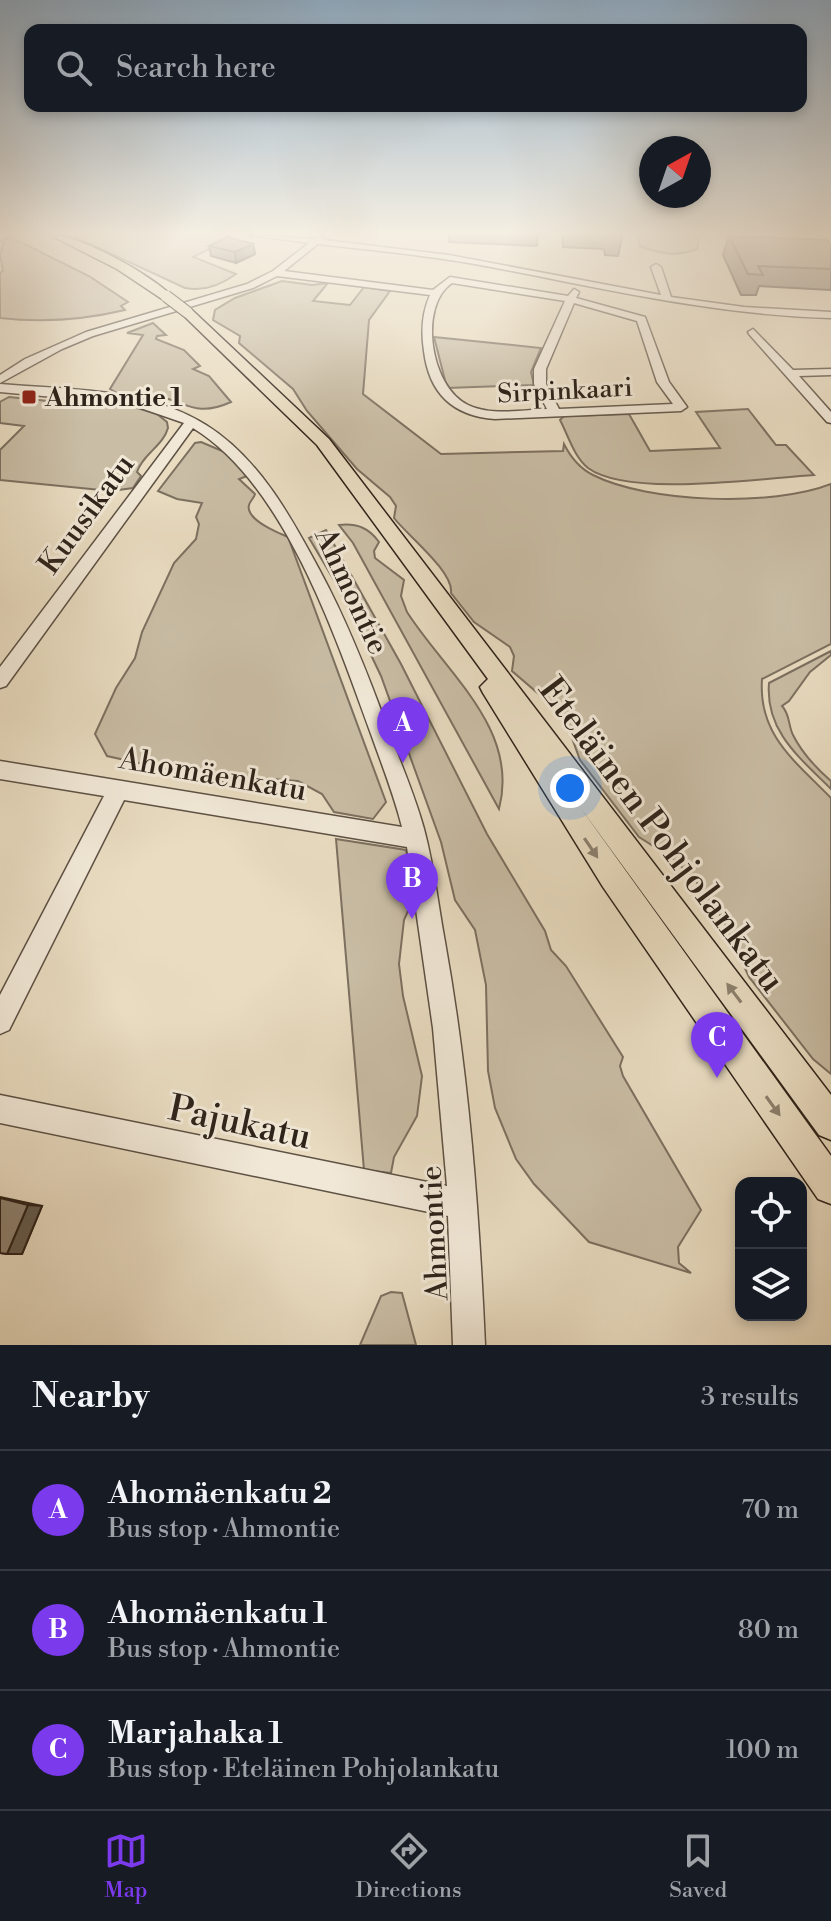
<!DOCTYPE html>
<meta charset="utf-8">
<style>
body{margin:0;font-family:"Libre Bodoni",serif;background:#20242c;color:#f1f3f6}
.controls{position:absolute;right:24px;bottom:24px;display:grid;overflow:hidden;border-radius:16px;box-shadow:0 4px 12px #0003}
.controls button{width:72px;height:72px;display:grid;place-items:center;padding:0;border:0;border-bottom:2px solid #363941;background:#171b24;color:#f1f3f6;font:40px sans-serif}
.compass{position:absolute;left:639px;top:136px;width:72px;height:72px;border-radius:50%;background:#171b24;box-shadow:0 4px 12px #0003;rotate:40deg}
.you{position:absolute;left:570px;top:788px;width:28px;height:28px;margin:-20px;border:6px solid #fff;border-radius:50%;background:#1a73e8;box-shadow:0 0 0 12px #1a73e833}
.badge{display:grid;place-items:center;width:52px;height:52px;border-radius:50%;background:#7c3aed;color:#fff;font-size:26px;font-weight:700}
.pin{position:absolute;translate:-50% -66px;filter:drop-shadow(0 2px 4px #0008)}
.pin::after{content:'';position:absolute;top:42px;width:28px;height:24px;background:inherit;clip-path:polygon(0 0,100% 0,50% 100%)}
.list{margin:0;padding:0;list-style:none}
h2{display:flex;justify-content:space-between;align-items:center;height:104px;margin:0;padding:0 32px;font-size:34px}
h2 small{font-size:26px;font-weight:400;color:#9ea1a6}
.list li{display:grid;grid-template-columns:52px 1fr auto;gap:24px;align-items:center;box-sizing:border-box;height:120px;padding:0 32px;border-top:2px solid #363941}
.list b{display:block;font-size:30px;white-space:nowrap}
.list p{margin:0;font-size:26px;white-space:nowrap;color:#9ea1a6}
.list em{font-size:26px;font-style:normal;color:#9ea1a6}
.icon{flex:none;width:44px;height:44px;fill:none;stroke:currentColor;stroke-width:2;stroke-linecap:round;stroke-linejoin:round}
.map{position:relative;flex:none;width:831px;height:1345px;overflow:hidden}
.search{position:absolute;background:#171b24;box-shadow:0 4px 12px #0003;left:24px;right:24px;top:24px;height:88px;display:flex;align-items:center;gap:20px;box-sizing:border-box;padding:0 28px;border-radius:16px;color:#9ea1a6;font-size:30px}
.sheet{height:464px;background:#171b24}
nav{display:flex;justify-content:space-around;align-items:center;box-sizing:border-box;height:112px;border-top:2px solid #363941;background:#171b24;font-size:22px;color:#9ea1a6}
nav a{display:grid;justify-items:center;gap:4px}
nav .on{color:#7c3aed}
.map>svg:first-child{display:block}
</style>
<div class="map">
<svg width="831" height="1345" viewBox="0 0 831 1345">
<rect width="100%" height="100%" fill="#e9dcc1"/>
<filter id="stains"><feTurbulence type="fractalNoise" baseFrequency=".0025" numOctaves="4"/><feColorMatrix values="0 0 0 0 .2 0 0 0 0 .09 0 0 0 0 .02 0 0 0 .5 -.17"/></filter>
<radialGradient id="worn" r=".72"><stop offset=".6" stop-color="#630" stop-opacity="0"/><stop offset="1" stop-color="#630" stop-opacity=".3"/></radialGradient>
<path fill="#c9bda5" stroke="#7c7060" stroke-width="2" d="M71 235H228L230 239 193 257 236 274C221 285 204 292 185 288Z
M638 235H692L699 238 697 249C677 257 660 254 640 246Z
M10 237 89 276 128 302 121 306 125 310C83 320 43 323 0 318V274L3 270 0 255 4 243 1 241Z
M282 281 312 285 328 283 313 301 350 305 364 287 390 291 369 320 363 394 441 454 563 451 564 444C571 458 579 468 593 475 648 503 773 507 831 484V644L762 679C758 735 795 761 831 798V1074L813 1059 749 977 723 920 701 887 675 860 639 837 580 760 569 730 555 708 512 671 514 656 510 647 474 622 451 593C454 572 408 536 394 518L396 506 390 497 357 469 307 411 293 389 239 343 240 336 213 320 215 310 235 298Z
M153 323 166 335 157 336 156 339 184 350 200 366 193 369 209 376 231 402C189 421 182 394 147 397L142 401 124 397 110 389 143 335 127 333Z
M434 337 541 348 531 372 534 385 447 388Z
M9 397 108 407 131 406 157 414 167 422 168 428C163 446 143 454 137 472L141 476 133 488 111 491 0 480V450L24 426 0 423V402Z
M748 409 776 445H786L814 475C762 478 629 498 588 468 574 457 568 435 560 420L564 416 629 414 650 451 720 448 696 412Z
M201 442 227 453 247 476 239 479 255 494C254 498 250 501 249 505 245 520 279 533 288 537L386 802 373 819 334 812 322 794 298 781 272 779 241 786 107 756 95 734 116 688 135 658 142 632 174 563 196 539 199 524 196 517 202 503 177 499 158 491 195 443Z
M339 525C357 523 369 528 379 542L374 551 375 558 404 580 401 596 407 612C446 673 520 729 499 809L353 543Z
M326 530 401 664 487 834 545 931 551 950 566 966 623 1057 620 1066 623 1076 701 1210 678 1247 679 1263 691 1273 589 1242 534 1184 516 1159 495 1108 488 1071 486 985 475 930 455 900 441 842 381 676 341 592 309 538Z
M831 651V655L810 672 789 701 782 706C790 714 788 725 793 735 802 753 816 768 831 781V789C800 758 765 731 769 683Z
M336 839 406 850 416 893 404 920 399 964 403 996 422 1076 417 1116 394 1157 391 1173 364 1170Z
M391 1292 402 1293 416 1345H360L381 1296Z"/>
<g fill="none" stroke-linecap="round" stroke-linejoin="round">
<defs>
<path id="minor" d="M250 235 314 239 321 235 324 240 449 255 661 295 651 267 656 264 661 267 671 297 744 307 831 312V318C710 315 594 286 475 264 423 255 371 250 318 244L284 271 433 290 450 277 568 296 574 289 579 292 576 298 645 317 669 382 687 407 681 411 495 419C453 416 429 393 424 351 421 332 422 313 430 295L277 276 253 288 93 336 62 349 0 383V375L25 359 86 332 247 284 273 271 309 243ZM452 283 565 301 534 369V384L547 409C522 410 491 416 468 405 430 387 418 306 452 283ZM574 303 637 321 657 382 673 404 559 409 546 384V369Z
M753 329 793 370 831 369V375L799 376 831 412V423L827 422 749 334 748 332Z
M0 384C68 390 146 387 206 425 259 458 291 517 320 571 348 623 369 677 389 732 401 764 415 796 424 829 434 866 438 904 445 942 469 1076 479 1210 485 1345H453L448 1216 0 1123V1095L447 1186 433 1028 407 847 124 800 9 1030 0 1034V995L104 796 0 779V761L402 827C394 795 382 765 371 734 336 638 285 484 193 428L6 686 0 688V667L184 423 129 404 0 392Z"/>
<path id="major" d="M50 235C81 235 149 274 172 296L162 299 117 269Z
M183 309H191L329 439 831 1095V1140L819 1135 577 803 831 1156V1204L818 1199 603 887 483 693 480 687 488 679 317 445 183 315Z"/>
</defs>
<use href="#minor" stroke="#5d5144" stroke-width="3"/>
<use href="#major" stroke="#2e231a" stroke-width="3"/>
<use href="#minor" fill="#f1e8d7" fill-rule="evenodd"/>
<use href="#major" fill="#e9dcc1" fill-rule="evenodd"/>
<defs>
<path id="major-bridge" d="M166 296 187 312"/>
</defs>
<use href="#major-bridge" stroke="#2e231a" stroke-width="13" stroke-linecap="butt"/>
<use href="#major-bridge" stroke="#e9dcc1" stroke-width="11"/>
</g>
<path fill="#7b7161" stroke="#2e231a" stroke-width="2" d="M449 235H538L537 246 449 242Z
M562 235H622V237L618 256 605 255 604 249 563 247Z
M729 236 831 245V290L759 286 756 295H741L723 255Z
M253 244 255 254 236 263 211 256 209 246Z
M0 1197 42 1206 22 1254H7L0 1253Z"/>
<path fill="#645c4f" stroke="#2e231a" stroke-width="2" d="M253 244 255 254 236 263 235 252Z
M28 1205 42 1206 22 1254H7Z"/>
<path fill="#8f8371" stroke="#2e231a" stroke-width="2" d="M729 236 827 240 831 245V269L758 266 763 275 748 274Z
M228 237 253 244 235 252 209 246Z
M0 1198 28 1205 7 1254 0 1253Z"/>
<defs><path id="oneway-solid" d="M-6-.8H1V-3.2L6.5 0L1 3.2V.8H-6Z" transform="scale(2)"/></defs>
<g fill="#8c806e">
<use href="#oneway-solid" transform="translate(591 848) rotate(56)"/>
<use href="#oneway-solid" transform="translate(734 993) rotate(-127)"/>
<use href="#oneway-solid" transform="translate(773 1106) rotate(54)"/>
</g>
<linearGradient id="sky" x2="0" y2="1"><stop stop-color="#8fabc2"/><stop offset="0.55" stop-color="#f5efe3"/><stop offset="1" stop-color="#f5efe3" stop-opacity="0"/></linearGradient>
<rect width="831" height="424" fill="url(#sky)"/>
<rect fill="#8f2418" stroke="#f1e8d7" stroke-width="3" x="21" y="389" width="16" height="16" rx="4"/>
<g text-anchor="middle" stroke-width="6" stroke-linejoin="round" paint-order="stroke">
<g font-size="26" fill="#2e231a" stroke="#f1e8d7">
<text transform="translate(565 390) rotate(-3)" y="9">Sirpinkaari</text>
</g>
<g font-size="26" font-weight="bold" fill="#2e231a" stroke="#f1e8d7" text-anchor="start">
<text x="45" y="406">Ahmontie 1</text>
</g>
<g font-size="30" fill="#2e231a" stroke="#f1e8d7">
<text transform="translate(86 514) rotate(-54)" y="10">Kuusikatu</text>
<text transform="translate(352 591) rotate(65)" y="10">Ahmontie</text>
<text transform="translate(213 774) rotate(10)" y="10">Ahomäenkatu</text>
<text transform="translate(434 1233) rotate(-93)" y="10">Ahmontie</text>
</g>
<g font-size="36" fill="#2e231a" stroke="#f1e8d7">
<text transform="translate(663 834) rotate(53)" y="13">Eteläinen Pohjolankatu</text>
<text transform="translate(240 1121) rotate(12)" y="13">Pajukatu</text>
</g>
</g>
<rect width="100%" height="100%" filter="url(#stains)"/>
<rect width="100%" height="100%" fill="url(#worn)"/>
</svg>
<div class="controls">
<button><svg class="icon" aria-label="locate" viewBox="0 0 24 24"><circle cx="12" cy="12" r="6"/><path d="M12 2v4M12 18v4M2 12h4M18 12h4"/></svg></button>
<button><svg class="icon" aria-label="layers" viewBox="0 0 24 24"><path d="M12 4l9 5-9 5-9-5zM3 14l9 5 9-5"/></svg></button>
</div>
<svg class="compass" viewBox="-18 -18 36 36"><path d="M0-13l5 13h-10z" fill="#e53935"/><path d="M0 13l5-13h-10z" fill="#9ea1a6"/></svg>
<div class="you"></div>
<div class="pin badge" style="left:403px;top:763px">A</div>
<div class="pin badge" style="left:412px;top:919px">B</div>
<div class="pin badge" style="left:717px;top:1078px">C</div>
<div class="search"><svg class="icon" aria-label="search" viewBox="0 0 24 24"><circle cx="10" cy="10" r="6"/><path d="M15 15l6 6"/></svg>Search here</div>
</div>
<section class="sheet">
<h2>Nearby<small>3 results</small></h2>
<ul class="list">
<li><span class="badge">A</span><div><b>Ahomäenkatu 2</b><p>Bus stop · Ahmontie</p></div><em>70 m</em></li>
<li><span class="badge">B</span><div><b>Ahomäenkatu 1</b><p>Bus stop · Ahmontie</p></div><em>80 m</em></li>
<li><span class="badge">C</span><div><b>Marjahaka 1</b><p>Bus stop · Eteläinen Pohjolankatu</p></div><em>100 m</em></li>
</ul>
</section>
<nav>
<a class="on"><svg class="icon" aria-label="map" viewBox="0 0 24 24"><path d="M3 6l6-2 6 2 6-2v14l-6 2-6-2-6 2zM9 4v14M15 6v14"/></svg>Map</a>
<a><svg class="icon" aria-label="directions" viewBox="0 0 24 24"><path d="M12 3l9 9-9 9-9-9zM9 14v-3h6M13 9l2 2-2 2"/></svg>Directions</a>
<a><svg class="icon" aria-label="saved" viewBox="0 0 24 24"><path d="M7 4h10v16l-5-4-5 4z"/></svg>Saved</a>
</nav>
